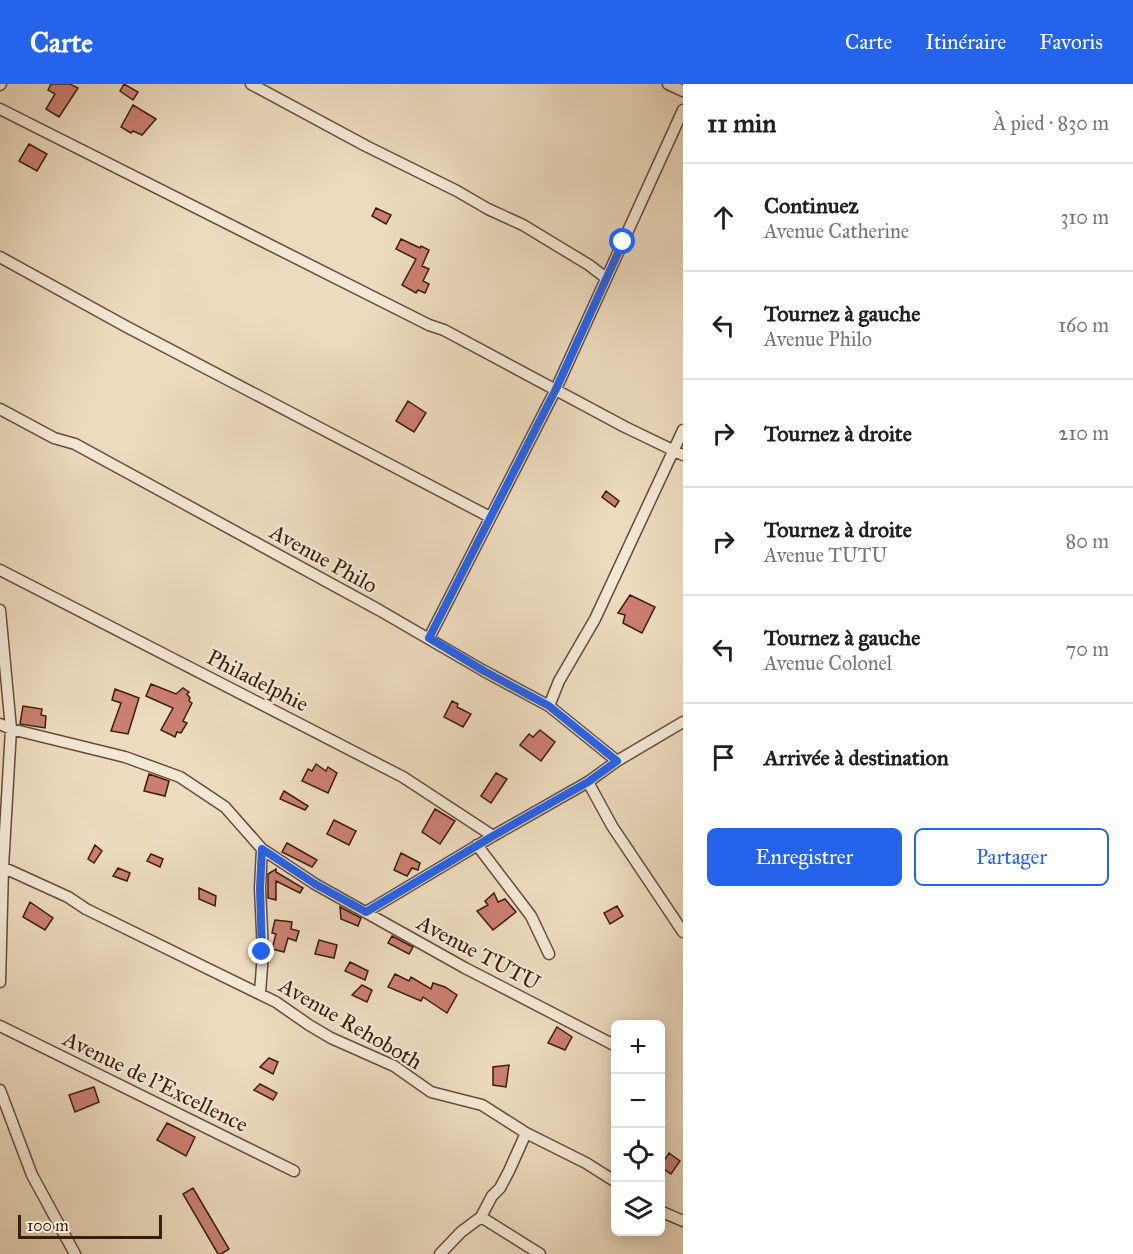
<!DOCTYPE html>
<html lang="fr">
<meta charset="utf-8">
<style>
body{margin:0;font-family:"IM FELL Great Primer",serif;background:#f2f2f2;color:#202124}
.controls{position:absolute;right:18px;bottom:18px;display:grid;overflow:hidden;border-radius:9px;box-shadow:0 3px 15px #0003}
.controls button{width:54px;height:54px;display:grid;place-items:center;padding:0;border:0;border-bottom:2px solid #e0e0e0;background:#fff;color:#202124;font:30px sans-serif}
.scale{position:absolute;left:18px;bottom:15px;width:144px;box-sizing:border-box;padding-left:6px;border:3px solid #3b1d0d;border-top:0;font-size:16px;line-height:21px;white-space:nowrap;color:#3b1d0d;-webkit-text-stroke:4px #f3e8d5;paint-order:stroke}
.stop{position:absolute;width:18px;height:18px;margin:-14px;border:4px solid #2563eb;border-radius:50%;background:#fff}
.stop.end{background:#2563eb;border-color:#fff;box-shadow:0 2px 6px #0008}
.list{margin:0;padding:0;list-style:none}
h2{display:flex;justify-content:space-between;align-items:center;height:78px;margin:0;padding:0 24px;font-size:26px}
h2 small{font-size:20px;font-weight:400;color:#757577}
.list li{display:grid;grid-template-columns:39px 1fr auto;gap:18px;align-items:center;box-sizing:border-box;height:108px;padding:0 24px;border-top:2px solid #e0e0e0}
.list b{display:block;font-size:22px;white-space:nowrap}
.list p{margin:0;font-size:20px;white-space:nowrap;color:#757577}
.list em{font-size:20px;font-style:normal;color:#757577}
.actions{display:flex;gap:12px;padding:18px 24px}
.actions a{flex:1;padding:14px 0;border:2px solid #2563eb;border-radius:9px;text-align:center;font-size:21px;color:#2563eb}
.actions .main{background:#2563eb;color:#fff}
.icon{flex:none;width:33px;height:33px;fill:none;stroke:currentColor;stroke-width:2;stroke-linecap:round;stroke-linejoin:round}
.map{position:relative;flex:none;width:683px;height:1170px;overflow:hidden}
header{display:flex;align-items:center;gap:36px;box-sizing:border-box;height:84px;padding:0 30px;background:#2563eb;color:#fff}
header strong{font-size:28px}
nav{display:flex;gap:33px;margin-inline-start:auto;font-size:21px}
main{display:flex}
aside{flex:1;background:#fff}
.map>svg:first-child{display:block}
</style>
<header>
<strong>Carte</strong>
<nav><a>Carte</a><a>Itinéraire</a><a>Favoris</a></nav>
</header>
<main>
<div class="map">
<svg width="683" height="1170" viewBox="0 0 683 1170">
<rect width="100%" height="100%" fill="#ecdbbe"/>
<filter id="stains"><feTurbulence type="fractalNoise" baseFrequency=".00333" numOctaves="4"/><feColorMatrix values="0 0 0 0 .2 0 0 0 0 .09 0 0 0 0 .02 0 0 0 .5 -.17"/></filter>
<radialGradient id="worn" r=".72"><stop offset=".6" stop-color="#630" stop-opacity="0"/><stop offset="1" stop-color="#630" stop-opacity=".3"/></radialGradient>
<path fill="#cb7f71" stroke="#3b1d0d" stroke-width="1.5" d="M51 0H70L78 4 59 33 46 25 55 10 48 6Z
M124 0 138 8 133 16 120 7Z
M133 21 156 35 142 51 133 47 131 49 121 43Z
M29 60 47 70 37 87 19 77Z
M376 124 391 131 386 140 372 132Z
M401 155 420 164 421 162 429 166 422 182 429 185 423 197 429 200 425 209 418 206 416 209 402 201 416 175 396 165Z
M408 317 426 329 414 348 396 337Z
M606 407 619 417 615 423 602 413Z
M630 511 655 523 642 549 623 539 625 531 618 529Z
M151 600 176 610 183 604 189 608 187 610 190 614 189 617 192 619 183 637 187 639 181 649 177 648 175 653 161 646 173 624 146 612Z
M115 605 139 614 128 650 111 647 121 619 112 616Z
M452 617 458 620 457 623 471 630 463 643 444 633Z
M23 622 42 625 41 631 46 632 45 644 20 640Z
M540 646 555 658 541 677 520 661 529 650 533 653Z
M316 680 326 687 328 683 337 689 328 709 302 697 308 685 312 687Z
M496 689 507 695 491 719 481 712Z
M149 690 169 697 165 712 144 707Z
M284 707 308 722 305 726 280 715Z
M435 725 455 737 440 760 422 748Z
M334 736 356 747 349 761 327 750Z
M287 759 317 776 312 783 282 768Z
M95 761 102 767 94 779 88 775Z
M401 769 420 779 418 786 412 784 407 792 394 786Z
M151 770 163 775 160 783 147 777Z
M118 784 130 789 127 797 113 792Z
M276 785V788L303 804 300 809 276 797V816L268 814V790Z
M199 804 216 812 215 822 199 815Z
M494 809 498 818 505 815 516 828 493 846 477 827 488 821 485 817Z
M30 818 53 834 45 846 23 833Z
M617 822 623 832 610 840 604 829Z
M340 823 361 834 358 842 341 835Z
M275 836 292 838 291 845 299 847 296 857 288 854 284 868 272 865 276 850 272 849Z
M392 852 413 863 409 870 388 859Z
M319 856 337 861 334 874 315 870Z
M350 878 368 887 365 896 345 887Z
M395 890 409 897 411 893 431 905 433 899 445 903 457 911 447 929 423 913 421 917 388 903Z
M362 901 372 906 367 918 352 911Z
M557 943 572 953 565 966 548 959Z
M269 974 278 978 273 990 260 983Z
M509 981 506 1003 493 1001V983Z
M260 1000 277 1009 273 1016 254 1006Z
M94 1003 99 1018 75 1028 69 1011Z
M167 1039 195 1053 186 1072 157 1056Z
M669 1069 680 1077 671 1090 660 1083Z
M193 1104 229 1165 221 1170H218L183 1110Z"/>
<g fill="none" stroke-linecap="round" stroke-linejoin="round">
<defs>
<path id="minor" d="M251 0 366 62 457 107 488 125 523 141 589 181 606 194
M668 0 683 7
M0 1 1 0
M0 25 429 241 444 246 625 343 683 371
M0 173 127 243 490 433
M0 325 54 354 75 360 379 526 484 587 549 622 617 677
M0 486 403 693 493 752
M0 526 11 645 3 783 0 898
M429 554 556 305 683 26
M549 622 559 597 595 535 683 346
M0 640 11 645 125 673 180 693 225 723 262 765 315 800 465 884 616 962
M588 698 612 742 683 848
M477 761 531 832 549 870
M0 782 68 813 86 825 276 918 309 941 331 954 394 982 431 1008 482 1021 526 1049 586 1079 616 1098
M366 828 493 752 588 698 617 677 683 638
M260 909 263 869 260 804 262 765
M0 942 294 1087
M0 1006 32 1091 75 1170
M660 1127 683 1137
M481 1133 540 1170
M440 1170 461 1148 481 1133 492 1112 500 1104 509 1087 526 1049"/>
</defs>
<use href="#minor" stroke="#674c39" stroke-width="13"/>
<use href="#minor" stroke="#f3e8d5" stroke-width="10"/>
</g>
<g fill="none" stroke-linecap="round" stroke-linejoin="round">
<path stroke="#2563eb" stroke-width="8" d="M262 868 260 804 262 765 315 800 366 828 493 752 588 698 617 677 549 622 484 587 429 554 556 305 623 158"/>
</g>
<g text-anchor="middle" stroke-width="4.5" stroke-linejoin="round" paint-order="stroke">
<g font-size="22" fill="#3b1d0d" stroke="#f3e8d5">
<text transform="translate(324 474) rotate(29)" y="8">Avenue Philo</text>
<text transform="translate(258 596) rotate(27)" y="8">Philadelphie</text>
<text transform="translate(479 868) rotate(28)" y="8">Avenue TUTU</text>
<text transform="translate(351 939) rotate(30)" y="8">Avenue Rehoboth</text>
<text transform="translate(156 997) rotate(26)" y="8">Avenue de l'Excellence</text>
</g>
</g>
<rect width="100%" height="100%" filter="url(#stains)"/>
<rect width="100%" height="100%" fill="url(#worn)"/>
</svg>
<div class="controls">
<button>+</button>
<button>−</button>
<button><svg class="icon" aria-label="locate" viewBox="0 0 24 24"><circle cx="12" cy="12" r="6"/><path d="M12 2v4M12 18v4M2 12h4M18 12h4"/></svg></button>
<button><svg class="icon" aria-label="layers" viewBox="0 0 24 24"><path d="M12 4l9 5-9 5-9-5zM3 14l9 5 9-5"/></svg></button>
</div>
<div class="scale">100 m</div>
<div class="stop" style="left:623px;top:158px"></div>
<div class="stop end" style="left:262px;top:868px"></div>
</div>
<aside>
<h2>11 min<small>À pied · 830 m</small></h2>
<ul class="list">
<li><svg class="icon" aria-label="ahead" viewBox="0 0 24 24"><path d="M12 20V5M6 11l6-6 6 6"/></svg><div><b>Continuez</b><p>Avenue Catherine</p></div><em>310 m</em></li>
<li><svg class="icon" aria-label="left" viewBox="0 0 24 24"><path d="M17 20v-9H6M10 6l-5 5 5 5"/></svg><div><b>Tournez à gauche</b><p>Avenue Philo</p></div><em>160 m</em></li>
<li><svg class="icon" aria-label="right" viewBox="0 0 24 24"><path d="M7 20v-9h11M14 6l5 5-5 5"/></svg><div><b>Tournez à droite</b></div><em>210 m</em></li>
<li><svg class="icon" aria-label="right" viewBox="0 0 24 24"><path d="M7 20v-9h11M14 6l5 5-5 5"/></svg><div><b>Tournez à droite</b><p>Avenue TUTU</p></div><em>80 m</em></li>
<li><svg class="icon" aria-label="left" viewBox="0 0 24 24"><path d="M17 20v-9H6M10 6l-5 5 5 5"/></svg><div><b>Tournez à gauche</b><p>Avenue Colonel</p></div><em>70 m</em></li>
<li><svg class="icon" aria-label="arrive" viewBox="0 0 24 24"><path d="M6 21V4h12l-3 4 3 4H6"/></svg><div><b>Arrivée à destination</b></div></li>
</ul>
<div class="actions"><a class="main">Enregistrer</a><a>Partager</a></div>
</aside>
</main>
